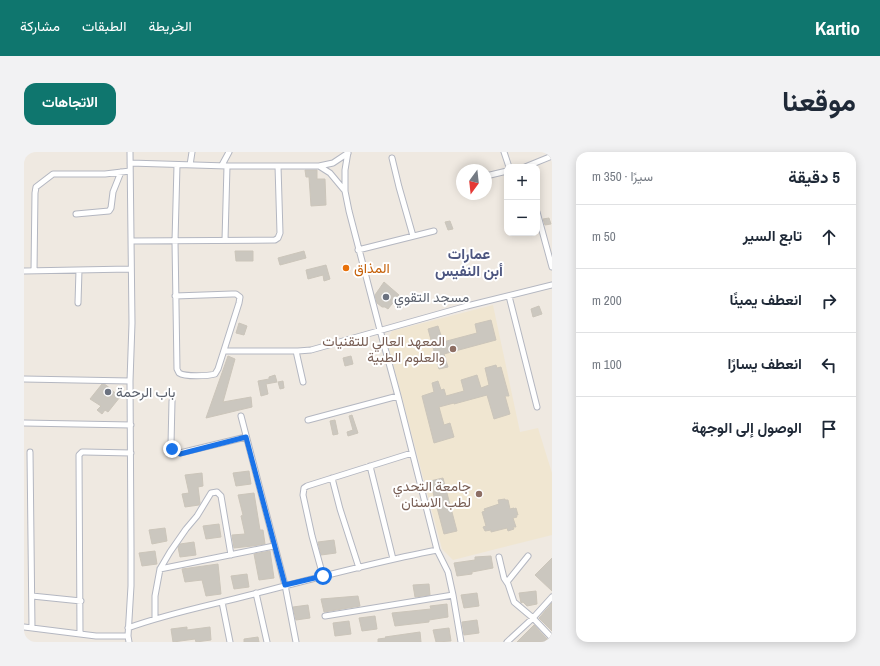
<!DOCTYPE html>
<html lang="ar">
<meta charset="utf-8">
<style>
body{margin:0;font-family:"Archivo Narrow",Vazirmatn,sans-serif;background:#f2f2f3;color:#1f2937;direction:rtl}
.controls{position:absolute;right:12px;top:12px;display:grid;overflow:hidden;border-radius:8px;box-shadow:0 2px 10px #0003}
.controls button{width:36px;height:36px;display:grid;place-items:center;padding:0;border:0;border-bottom:1px solid #e0e1e3;background:#fff;color:#1f2937;font:20px sans-serif}
.compass{position:absolute;left:432px;top:12px;width:36px;height:36px;border-radius:50%;background:#fff;box-shadow:0 2px 10px #0003;rotate:195deg}
.stop{position:absolute;width:12px;height:12px;margin:-9px;border:3px solid #1a73e8;border-radius:50%;background:#fff}
.stop.end{background:#1a73e8;border-color:#fff;box-shadow:0 1px 4px #0008}
.list{margin:0;padding:0;list-style:none}
h2{display:flex;justify-content:space-between;align-items:center;height:52px;margin:0;padding:0 16px;font-size:17px}
h2 small{font-size:13px;font-weight:400;color:#747a83}
.list li{display:grid;grid-template-columns:26px 1fr auto;gap:12px;align-items:center;box-sizing:border-box;height:64px;padding:0 16px;border-top:1px solid #e0e1e3}
.list b{display:block;font-size:15px;white-space:nowrap}
.list em{font-size:13px;font-style:normal;color:#747a83}
.icon{flex:none;width:22px;height:22px;fill:none;stroke:currentColor;stroke-width:2;stroke-linecap:round;stroke-linejoin:round}
.map{position:relative;flex:none;width:528px;height:490px;overflow:hidden;direction:ltr;border-radius:12px}
header{display:flex;align-items:center;gap:24px;box-sizing:border-box;height:56px;padding:0 20px;background:#0f766e;color:#fff}
header strong{font-size:19px}
nav{display:flex;gap:22px;margin-inline-start:auto;font-size:14px}
.intro{display:flex;align-items:center;justify-content:space-between;box-sizing:border-box;height:96px;padding:0 24px}
h1{margin:0;font-size:28px}
.button{padding:10px 18px;border-radius:12px;background:#0f766e;color:#fff;font-size:14px;font-weight:700}
main{display:flex;gap:24px;padding:0 24px}
aside{flex:1;background:#fff;border-radius:12px;box-shadow:0 2px 10px #0003}
.map>svg:first-child{display:block}
</style>
<header>
<strong>Kartio</strong>
<nav><a>الخريطة</a><a>الطبقات</a><a>مشاركة</a></nav>
</header>
<div class="intro"><h1>موقعنا</h1><a class="button">الاتجاهات</a></div>
<main>
<aside>
<h2>5 دقيقة<small>سيرًا · 350 m</small></h2>
<ul class="list">
<li><svg class="icon" aria-label="ahead" viewBox="0 0 24 24"><path d="M12 20V5M6 11l6-6 6 6"/></svg><div><b>تابع السير</b></div><em>50 m</em></li>
<li><svg class="icon" aria-label="right" viewBox="0 0 24 24"><path d="M7 20v-9h11M14 6l5 5-5 5"/></svg><div><b>انعطف يمينًا</b></div><em>200 m</em></li>
<li><svg class="icon" aria-label="left" viewBox="0 0 24 24"><path d="M17 20v-9H6M10 6l-5 5 5 5"/></svg><div><b>انعطف يسارًا</b></div><em>100 m</em></li>
<li><svg class="icon" aria-label="arrive" viewBox="0 0 24 24"><path d="M6 21V4h12l-3 4 3 4H6"/></svg><div><b>الوصول إلى الوجهة</b></div></li>
</ul>
</aside>
<div class="map">
<svg width="528" height="490" viewBox="0 0 528 490">
<rect width="100%" height="100%" fill="#efe9e1"/>
<path fill="#f0e6d1" d="M469 153 496 280 514 276 528 321V383L429 408 418 397 363 189 368 179Z"/>
<path fill="#cbc7bf" stroke="#cbc5ba" d="M281 18H293V27H301L302 53 287 54 285 25H282Z
M525 66 527 72 521 73 519 67Z
M426 69 429 77 424 78 421 70Z
M211 99H229V109H212Z
M280 99 282 106 256 113 254 106Z
M302 113 306 127 300 129 299 123 284 127 282 118Z
M360 130 375 143 364 157 361 155H358L353 151 351 143Z
M515 154 518 162 509 165 507 157Z
M467 168 472 188 420 202 424 215 415 217 404 177 414 174 419 190 453 181 451 172Z
M215 171 223 174 220 183 212 181Z
M204 204 211 207 199 250 227 245 228 255 182 266Z
M327 204 329 212 321 214 319 206Z
M472 213 473 216 477 215 485 244H481L486 262 470 267 463 243 430 252V251L415 255 420 273 426 271 430 285 410 291 398 244 410 240 408 231 414 229 417 238 420 237 422 244 440 239 437 228 453 223 457 236 465 233 461 216Z
M251 223 253 230 242 232 244 242 237 244 234 229 245 227V225Z
M259 229 260 236 256 237 254 230Z
M78 232 82 233 96 245 84 260 81 258 78 262 73 258 77 254 66 247Z
M328 263 334 281 324 284 323 280 329 278 325 264Z
M311 268 314 282 309 283 306 269Z
M225 319 227 332 212 334 209 321Z
M178 321 179 334 174 335 176 351 175 353 161 355 158 342 165 341 161 323Z
M419 326 433 379 420 382 406 329Z
M230 341 236 378H239L241 392 228 394 210 396 208 383 221 382 217 364 219 363 214 343Z
M481 347V348H484L486 357 490 356V357L492 356 494 363H492L493 365 489 366 492 375H489L490 377 484 379 483 376 467 380V378L461 379 459 375 462 374 458 360 461 359 460 357 475 352 474 348Z
M195 372 197 385 182 387 179 374Z
M141 376 143 389 128 392 125 378Z
M310 388 312 401 297 403 294 390Z
M170 390 172 403 156 405 154 395 156 392Z
M131 399 133 412 118 414 115 401Z
M246 399 250 426 235 428 230 402Z
M467 404 469 416 448 420V422L433 424 430 411 451 408V405Z
M528 406V439L511 423Z
M194 412 197 442 182 444 178 428 161 430 158 417Z
M223 422 225 435 210 437 207 424Z
M405 432 406 443 391 445 389 433Z
M512 439 513 452 503 454 499 450 497 451 495 441Z
M453 441 455 454 440 456 437 443Z
M334 444 336 454 300 460 297 447Z
M528 451V479L515 466Z
M423 452 424 465 405 468V470L371 474 368 461 407 457 406 454Z
M284 453 286 466 272 468 269 455Z
M351 464 353 477 338 479 335 466Z
M453 468 455 481 440 483 438 470Z
M325 469 327 482 311 484 309 471Z
M510 473 524 488 523 490H493Z
M163 475V478L186 475 187 488 172 490 171 487 149 490 147 477Z
M425 476 427 489 412 490 409 478Z
M396 480 397 490H354V487L362 486 361 485Z
M234 485 235 490H220V487Z"/>
<g fill="none" stroke-linecap="round" stroke-linejoin="round">
<defs>
<path id="street" d="M324 0 321 18V39L325 59 356 178 374 244 413 398 424 420 429 443 437 490
M480 0 485 15
M368 6 375 35 389 84
M106 11 203 14H295L306 21 321 39
M166 13 168 0
M198 13 205 0
M295 14 309 11 324 1
M501 15 528 4
M462 24 483 19
M513 60 528 115
M52 62 85 59 87 56 89 40 97 20
M201 88 203 14
M107 89 251 88 254 86 256 81 254 14
M334 98 410 79
M0 119 106 117
M10 119 11 41 12 35 29 22H81L106 19
M151 144 208 142H212L216 145 215 151 194 217 191 222C184 224 161 225 155 221L153 217 151 89 153 13
M485 144 513 255
M54 151 55 118
M200 199H274L287 198 443 154 528 133
M272 199 279 230
M0 227 106 229
M148 249 147 292C147 298 150 300 156 301L222 285
M217 264 261 433 272 490
M284 268 374 244
M0 271 107 273
M6 300 8 476
M346 314 369 407
M308 326 316 357 335 416
M475 405 480 426 484 432 490 450 509 466 528 486
M136 417 250 394
M299 424 288 384 279 343 280 336 283 334 388 301
M483 430 504 404
M232 441 243 490
M8 444 57 449
M198 450 206 490
M301 464 429 443
M131 466V444L136 417 146 400 162 377 173 364 187 341 193 340 197 344 207 403
M0 475 72 484H104
M104 476C145 461 188 453 230 442 291 426 351 410 413 398
M56 482 55 303 58 300H61L107 301
M105 490 104 484 107 434V396L106 229 108 171 106 0
M483 490 509 466 528 445"/>
</defs>
<use href="#street" stroke="#b4b7c1" stroke-width="7"/>
<use href="#street" stroke="#fff" stroke-width="5"/>
</g>
<g fill="none" stroke-linecap="round" stroke-linejoin="round">
<path stroke="#1a73e8" stroke-width="5" d="M148 297 150 300 156 302 222 285 261 433 299 424"/>
</g>
<circle fill="#e8710a" stroke="#fff" stroke-width="1.5" cx="322" cy="116" r="4"/>
<g fill="#6b7280" stroke="#fff" stroke-width="1.5">
<circle cx="362" cy="145" r="4"/>
<circle cx="84" cy="240" r="4"/>
</g>
<g fill="#8d6e63" stroke="#fff" stroke-width="1.5">
<circle cx="429" cy="197" r="4"/>
<circle cx="455" cy="342" r="4"/>
</g>
<g text-anchor="middle" stroke-width="4" stroke-linejoin="round" paint-order="stroke">
<g font-size="14" fill="#c56008" stroke="#fff" text-anchor="start">
<text x="330" y="121">المذاق</text>
</g>
<g font-size="14" fill="#5b616d" stroke="#fff" text-anchor="start">
<text x="370" y="150">مسجد التقوي</text>
<text x="92" y="245">باب الرحمة</text>
</g>
<g font-size="14" fill="#785e54" stroke="#fff" text-anchor="end">
<text x="421" y="194">المعهد العالي للتقنيات<tspan x="421" dy="16">والعلوم الطبية</tspan></text>
<text x="447" y="339">جامعة التحدي<tspan x="447" dy="16">لطب الاسنان</tspan></text>
</g>
<g font-size="15" font-weight="bold" fill="#4d5680" stroke="#fff">
<text x="445" y="107">عمارات<tspan x="445" dy="17">أبن النفيس</tspan></text>
</g>
</g>
</svg>
<div class="controls">
<button>+</button>
<button>−</button>
</div>
<svg class="compass" viewBox="-18 -18 36 36"><path d="M0-13l5 13h-10z" fill="#e53935"/><path d="M0 13l5-13h-10z" fill="#747a83"/></svg>
<div class="stop" style="left:299px;top:424px"></div>
<div class="stop end" style="left:148px;top:297px"></div>
</div>
</main>
